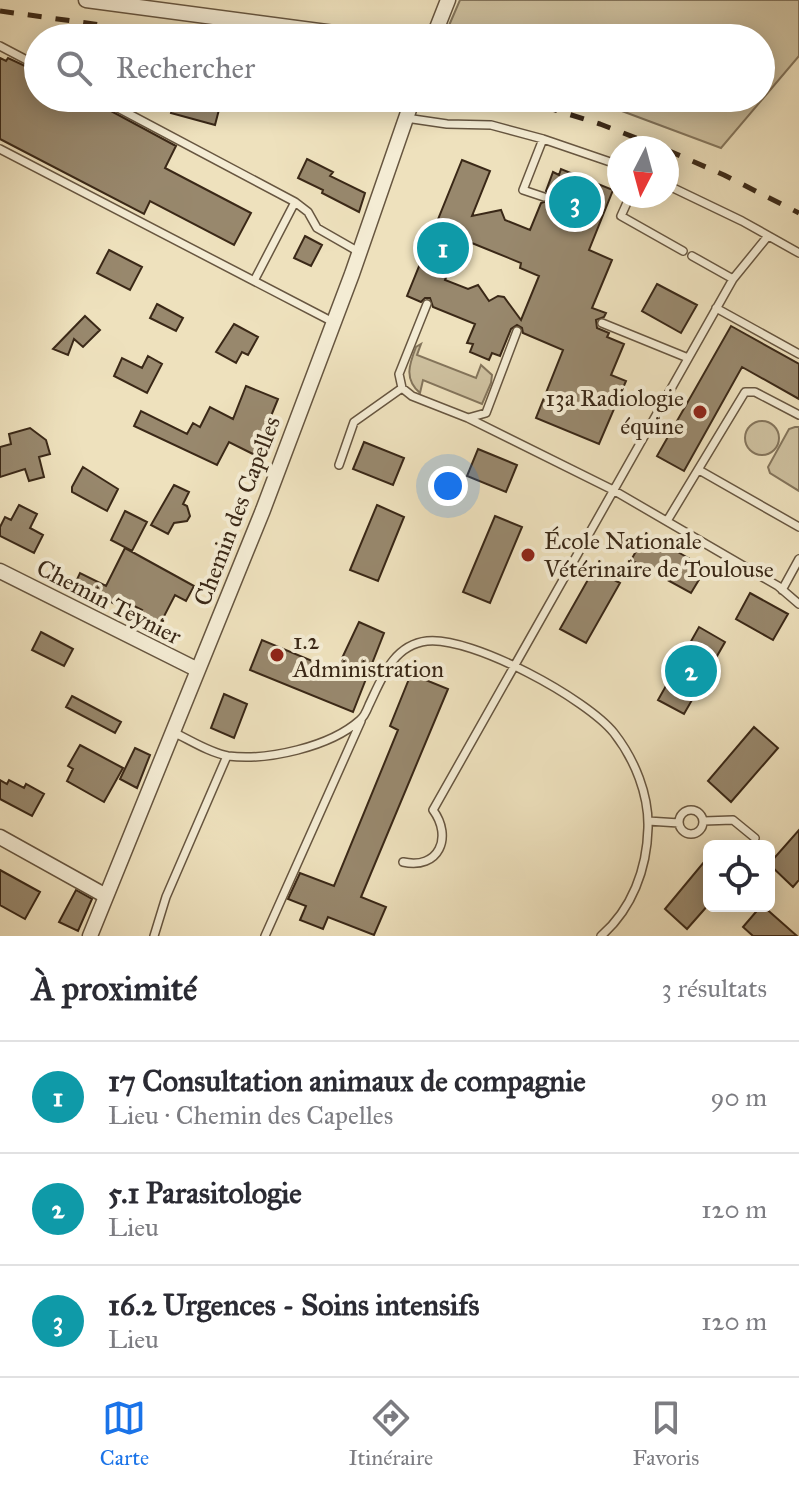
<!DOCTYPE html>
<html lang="fr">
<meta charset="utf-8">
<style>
body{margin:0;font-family:"IM FELL Great Primer",serif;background:#f2f2f3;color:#2b2b33}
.controls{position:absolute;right:24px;bottom:24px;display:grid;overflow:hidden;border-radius:12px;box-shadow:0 4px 20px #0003}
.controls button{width:72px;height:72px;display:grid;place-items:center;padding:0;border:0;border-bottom:2px solid #e1e1e2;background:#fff;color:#2b2b33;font:40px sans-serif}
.compass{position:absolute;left:607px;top:136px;width:72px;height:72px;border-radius:50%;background:#fff;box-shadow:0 4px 20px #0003;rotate:186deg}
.you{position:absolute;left:448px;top:486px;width:28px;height:28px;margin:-20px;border:6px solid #fff;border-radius:50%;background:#1a73e8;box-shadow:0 0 0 12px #1a73e833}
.badge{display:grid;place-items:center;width:52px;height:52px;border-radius:50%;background:#1a73e8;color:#fff;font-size:26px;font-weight:700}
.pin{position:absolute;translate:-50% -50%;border:4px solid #fff;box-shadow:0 2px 8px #0006}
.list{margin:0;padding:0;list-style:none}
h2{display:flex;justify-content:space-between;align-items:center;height:104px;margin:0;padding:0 32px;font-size:34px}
h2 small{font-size:26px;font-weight:400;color:#7c7c81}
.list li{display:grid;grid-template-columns:52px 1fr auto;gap:24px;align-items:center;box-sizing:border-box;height:112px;padding:0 32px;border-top:2px solid #e1e1e2}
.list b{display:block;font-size:30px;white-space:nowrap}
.list p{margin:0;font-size:26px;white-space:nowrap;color:#7c7c81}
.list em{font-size:26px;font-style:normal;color:#7c7c81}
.icon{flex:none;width:44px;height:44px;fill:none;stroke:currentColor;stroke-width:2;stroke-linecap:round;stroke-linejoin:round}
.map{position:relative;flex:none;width:799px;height:936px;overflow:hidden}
.search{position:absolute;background:#fff;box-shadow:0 4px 20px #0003;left:24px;right:24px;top:24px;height:88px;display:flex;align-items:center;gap:20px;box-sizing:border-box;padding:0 28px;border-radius:44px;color:#7c7c81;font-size:30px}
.sheet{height:440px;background:#fff}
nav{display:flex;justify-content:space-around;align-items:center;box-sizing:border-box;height:112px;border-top:2px solid #e1e1e2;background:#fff;font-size:22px;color:#7c7c81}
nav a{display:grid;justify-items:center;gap:4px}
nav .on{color:#1a73e8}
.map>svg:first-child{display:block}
</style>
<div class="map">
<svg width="799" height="936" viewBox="0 0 799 936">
<rect width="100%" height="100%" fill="#eee1bd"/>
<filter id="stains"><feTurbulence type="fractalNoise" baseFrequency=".0025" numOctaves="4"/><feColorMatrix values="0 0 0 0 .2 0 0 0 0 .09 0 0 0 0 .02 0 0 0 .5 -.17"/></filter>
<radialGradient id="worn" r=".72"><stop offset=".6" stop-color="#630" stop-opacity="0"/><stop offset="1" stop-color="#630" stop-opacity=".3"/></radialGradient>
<path fill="#cfc2a1" stroke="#84755c" stroke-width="2" d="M460 0H799V56L721 148 587 98H761V38H468L447 30Z
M421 344 417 355 476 378 481 365 492 375 491 383 482 404 423 380 420 393C404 379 409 365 416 347Z
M745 438a17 17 0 1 1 34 0a17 17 0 1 1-34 0Z
M795 427H799V491L770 473 768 467 789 429Z"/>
<path fill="#98886d" stroke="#3a2817" stroke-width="2" fill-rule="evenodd" d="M0 58 6 61 8 58 38 72V98H87L176 146 165 168 251 213 234 245 150 201 144 214 0 139Z
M175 98H222L215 125 171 113Z
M307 159 333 172 330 176 365 193 359 212 322 193 323 190 298 178Z
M462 160 490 171 472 216 501 210 505 220 530 230 541 203 550 200V195L546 191 553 172 559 175 561 169 613 190 589 250 612 260 592 308 606 313 604 317 596 320 597 328 609 333 607 337 624 344 611 375 626 381 599 444 536 418 563 350 523 333 522 328 517 325 511 329 500 356 492 353 489 360 470 352 473 344 467 343 475 324 433 307 430 298H425L421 302 407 296ZM462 239 521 263 520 268 539 276 521 320 504 297 498 296 489 301 478 285 468 289 445 280Z
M305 236 322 245 311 266 294 258Z
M109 250 142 267 130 290 97 273Z
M657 284 697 305 681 333 642 311Z
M157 304 183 318 176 331 150 318Z
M85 316 100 330 83 347 74 339 68 355 53 349Z
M234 324 258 337 248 355 242 352 236 363 216 352Z
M731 326 799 364V399L742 367 684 471 657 456Z
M148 356 162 364 147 393 114 376 122 358 142 368Z
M246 386 278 399 255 455 229 442 217 465 134 426 141 411 187 434 193 423 200 427 210 407 233 419Z
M30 428 46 440 50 454 39 457 44 477 29 481 25 469 0 477V447L11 444 9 434Z
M364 442 404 458 393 485 353 469Z
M478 449 517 465 506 492 467 476Z
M83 467 118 489 107 511 72 492V487Z
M174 485 189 492 183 504 187 506 190 516 187 521 174 523 168 534 151 525Z
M19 505 37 514 30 528 43 535 34 553 0 536V527L5 517 11 520Z
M377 505 404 517 378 581 350 570Z
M125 511 147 522 132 551 111 540Z
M495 516 522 527 490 603 463 592Z
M646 534 706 568 691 593 631 560Z
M125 548 194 586 186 601 175 595 159 626 139 615 142 610 116 597 113 603 104 598 102 601 74 586 80 573 106 586Z
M594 569 620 583 586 643 560 629Z
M750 593 788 614 773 640 736 619Z
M359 622 384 633 353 712 250 670 262 640 336 671Z
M699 627 725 642 684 714 658 700Z
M41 632 73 649 64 666 32 650Z
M411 674 448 689 361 897 386 907 374 935 328 917 323 929 300 920 306 906 288 899 300 873 334 886 398 730 390 726Z
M224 694 247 704 234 738 211 728Z
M72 696 121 722 115 733 66 707Z
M754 727 778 748 731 802 708 781Z
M80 745 123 768 104 802 67 781 73 769 68 766Z
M135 748 150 755 137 788 120 779Z
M0 780 7 784 9 780 24 788 26 784 44 794 32 816 0 799Z
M799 830V880L793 887 769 864Z
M709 856V904L687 929 665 909Z
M0 870 40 892 25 919 0 905Z
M76 890 92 899 78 931 59 922Z
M761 906H763L797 936H753L743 927Z"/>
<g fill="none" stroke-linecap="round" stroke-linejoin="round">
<defs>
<path id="service" d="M0 46 38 66
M99 98 295 202 308 212 317 228 359 252
M406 118 447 124 491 125 543 139 619 165
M543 139 523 190 544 197
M0 149 333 322
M667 185 742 221 799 253
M630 196 621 216 683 251
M733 279 768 236
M254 281 295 202
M427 304 399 374 402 388 412 396 468 418 486 413 517 331
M716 308 799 354
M602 323 688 358
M468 418 613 490 778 586 799 604
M339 465 354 422 402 388
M699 470 799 527
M667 521 745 392H755L799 415
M782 590 799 559
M173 732C190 740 210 753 228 756 267 761 330 747 360 720 364 717 367 710 369 705 382 678 393 645 427 641 472 636 587 699 614 733 635 760 649 795 648 828 647 869 632 909 601 936
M679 822a12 12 0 1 1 24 0a12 12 0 1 1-24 0Z
M648 821 679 823
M704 821 733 820 755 838
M403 862C439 870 453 837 433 810L733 279 692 256
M154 936 166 897 227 756
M265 936 361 721"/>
<path id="minor" d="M86 0 372 38
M433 38 448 0
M0 571 198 670
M0 837 106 896
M90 936 263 510 352 274 413 98"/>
</defs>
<use href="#service" stroke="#675640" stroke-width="10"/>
<use href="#minor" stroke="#675640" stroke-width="17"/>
<use href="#service" stroke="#f4ecd4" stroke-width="7"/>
<use href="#minor" stroke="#f4ecd4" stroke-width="14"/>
<path stroke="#3a2817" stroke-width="5" stroke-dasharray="14 14" stroke-linecap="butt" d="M0 11 195 38
M517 98 600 124 662 148
M667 150 724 175 799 213"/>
</g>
<g fill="#8f2418" stroke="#f4ecd4" stroke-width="3">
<circle cx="700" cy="412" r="8"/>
<circle cx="528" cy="555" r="8"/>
<circle cx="277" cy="655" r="8"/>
</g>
<g text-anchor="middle" stroke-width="8" stroke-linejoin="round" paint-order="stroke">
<g font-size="24" fill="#3a2817" stroke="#f4ecd4" text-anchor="start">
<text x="684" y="406" text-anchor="end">13a Radiologie<tspan x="684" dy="28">équine</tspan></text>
<text x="544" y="549">École Nationale<tspan x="544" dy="28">Vétérinaire de Toulouse</tspan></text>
<text x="293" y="649">1.2<tspan x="293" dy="28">Administration</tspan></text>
</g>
<g font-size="24" fill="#3a2817" stroke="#f4ecd4">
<text transform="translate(237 511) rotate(-69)" y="8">Chemin des Capelles</text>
<text transform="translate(109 602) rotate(27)" y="8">Chemin Teynier</text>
</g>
</g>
<rect width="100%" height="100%" filter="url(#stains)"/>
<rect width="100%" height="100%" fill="url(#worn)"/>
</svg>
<div class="controls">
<button><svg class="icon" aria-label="locate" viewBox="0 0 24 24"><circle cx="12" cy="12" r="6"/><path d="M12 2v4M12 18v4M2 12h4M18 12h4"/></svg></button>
</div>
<svg class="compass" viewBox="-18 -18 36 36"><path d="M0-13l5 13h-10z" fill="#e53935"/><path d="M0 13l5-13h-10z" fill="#7c7c81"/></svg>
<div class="you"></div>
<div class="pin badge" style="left:443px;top:248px;background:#0f9aa8">1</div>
<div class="pin badge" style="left:691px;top:671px;background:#0f9aa8">2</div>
<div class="pin badge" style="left:575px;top:202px;background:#0f9aa8">3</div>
<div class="search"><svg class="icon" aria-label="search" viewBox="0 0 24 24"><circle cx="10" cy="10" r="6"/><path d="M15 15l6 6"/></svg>Rechercher</div>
</div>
<section class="sheet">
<h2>À proximité<small>3 résultats</small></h2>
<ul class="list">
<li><span class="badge" style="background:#0f9aa8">1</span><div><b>17 Consultation animaux de compagnie</b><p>Lieu · Chemin des Capelles</p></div><em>90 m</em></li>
<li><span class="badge" style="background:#0f9aa8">2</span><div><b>5.1 Parasitologie</b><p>Lieu</p></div><em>120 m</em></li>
<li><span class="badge" style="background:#0f9aa8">3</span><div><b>16.2 Urgences - Soins intensifs</b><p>Lieu</p></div><em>120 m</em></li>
</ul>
</section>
<nav>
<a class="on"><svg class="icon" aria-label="map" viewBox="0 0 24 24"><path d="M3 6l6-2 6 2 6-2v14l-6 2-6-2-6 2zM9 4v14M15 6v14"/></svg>Carte</a>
<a><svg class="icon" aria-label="directions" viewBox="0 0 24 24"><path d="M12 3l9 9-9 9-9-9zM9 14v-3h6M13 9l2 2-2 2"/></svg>Itinéraire</a>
<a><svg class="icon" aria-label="saved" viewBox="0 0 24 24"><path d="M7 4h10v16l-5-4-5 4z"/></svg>Favoris</a>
</nav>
